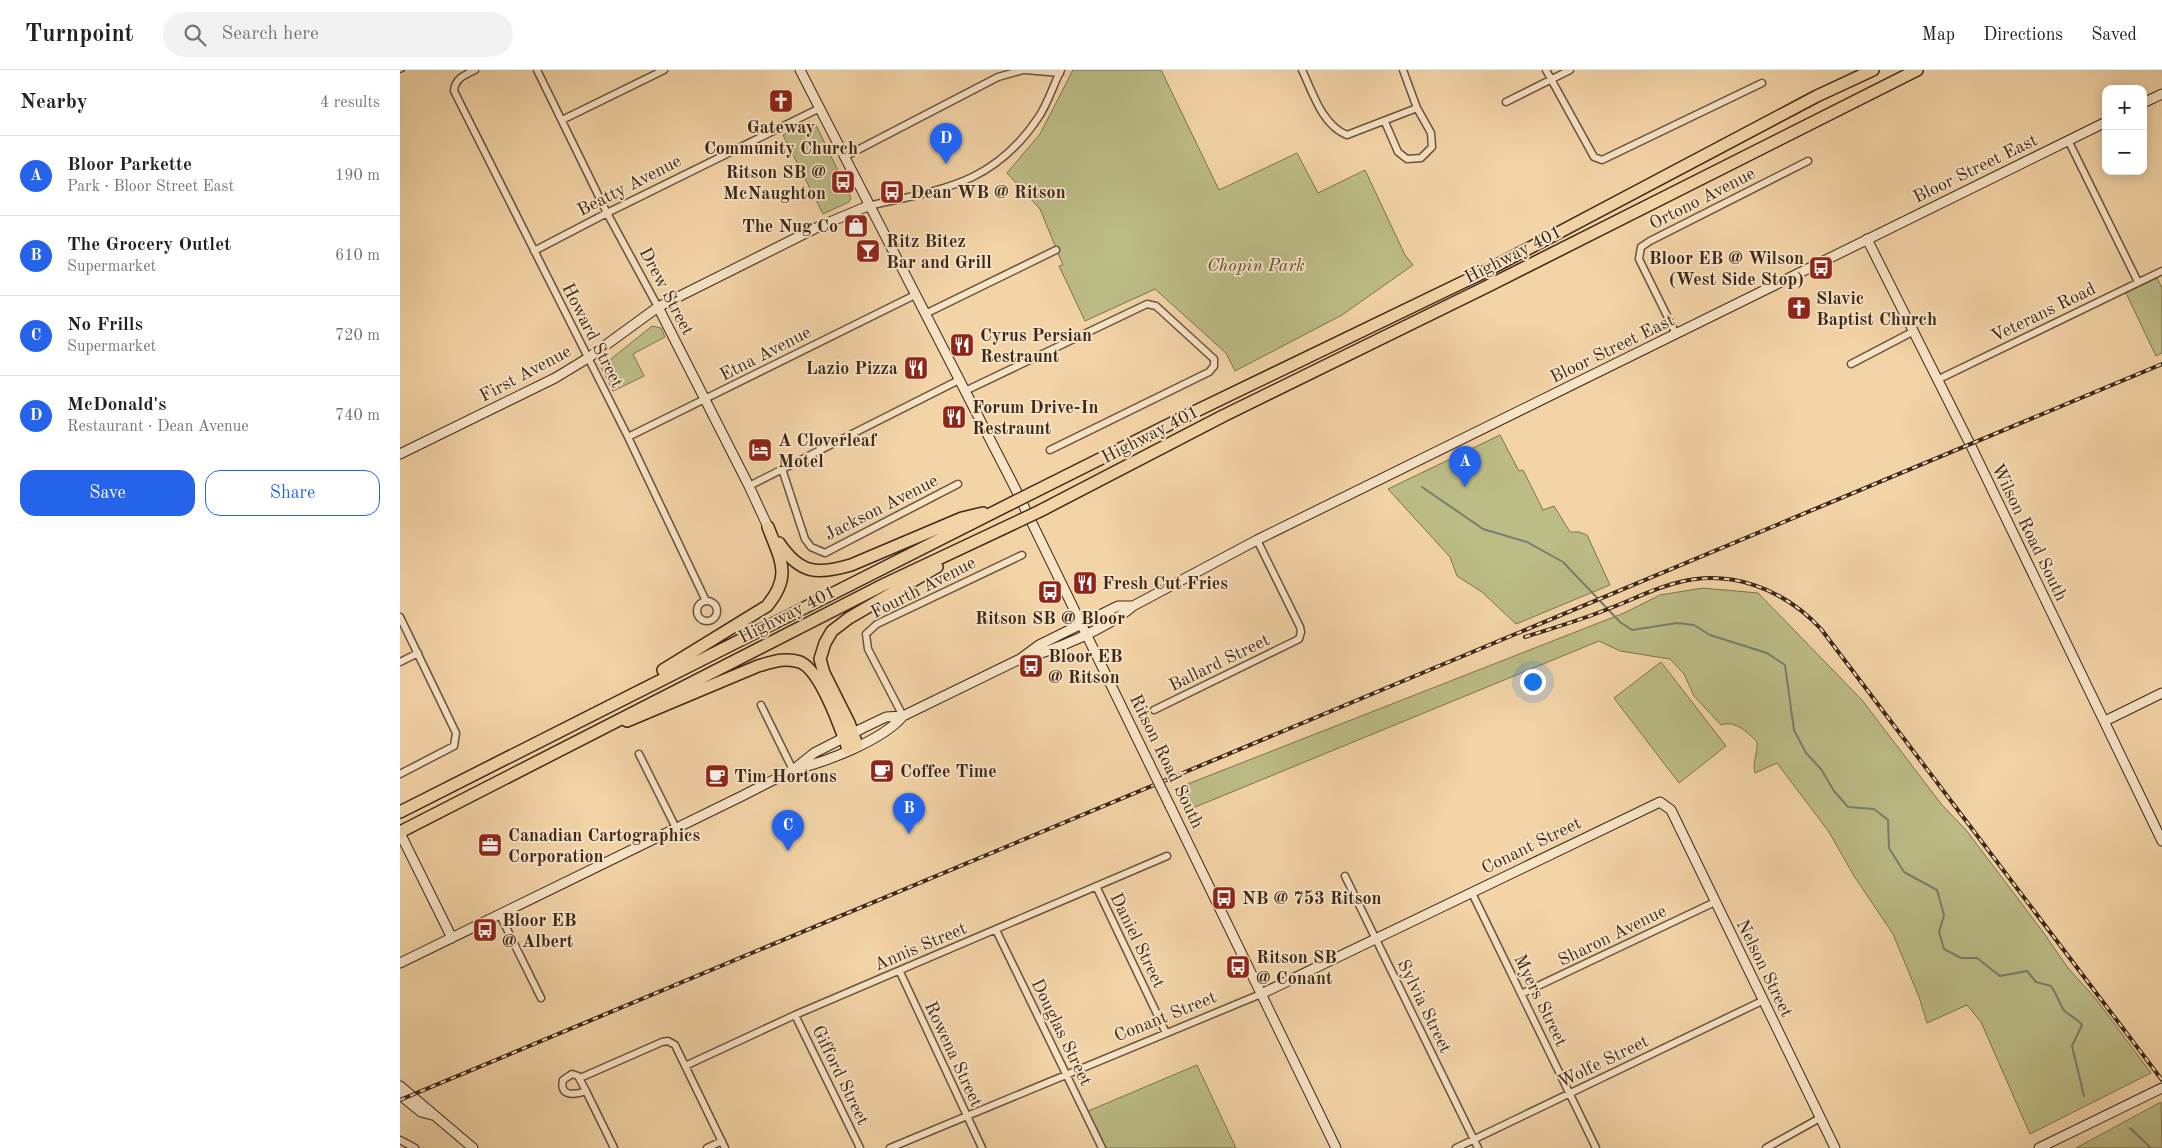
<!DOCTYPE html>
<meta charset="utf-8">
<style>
body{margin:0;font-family:"Old Standard TT",serif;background:#f2f2f2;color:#202124}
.controls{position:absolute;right:15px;top:15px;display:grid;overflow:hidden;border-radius:10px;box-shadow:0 2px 12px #0003}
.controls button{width:45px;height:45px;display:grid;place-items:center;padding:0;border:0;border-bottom:1px solid #e0e0e0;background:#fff;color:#202124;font:25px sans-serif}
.you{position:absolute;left:1132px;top:611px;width:18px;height:18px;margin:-12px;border:4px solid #fff;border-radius:50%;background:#1a73e8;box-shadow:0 0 0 8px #1a73e833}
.badge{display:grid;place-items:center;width:32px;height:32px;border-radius:50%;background:#2563eb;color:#fff;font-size:16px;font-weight:700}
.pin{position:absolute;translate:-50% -41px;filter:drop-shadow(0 1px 2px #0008)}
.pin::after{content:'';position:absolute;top:26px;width:18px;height:15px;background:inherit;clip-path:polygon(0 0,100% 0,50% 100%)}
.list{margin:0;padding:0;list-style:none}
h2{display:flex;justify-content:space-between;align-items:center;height:65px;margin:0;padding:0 20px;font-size:21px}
h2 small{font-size:16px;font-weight:400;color:#757577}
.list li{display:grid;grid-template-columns:32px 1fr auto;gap:15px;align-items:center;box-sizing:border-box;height:80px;padding:0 20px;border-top:1px solid #e0e0e0}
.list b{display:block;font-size:19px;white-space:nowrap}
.list p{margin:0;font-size:16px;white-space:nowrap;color:#757577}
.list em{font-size:16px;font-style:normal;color:#757577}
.actions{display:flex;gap:10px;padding:15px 20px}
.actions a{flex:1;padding:11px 0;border:1px solid #2563eb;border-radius:15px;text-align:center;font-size:18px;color:#2563eb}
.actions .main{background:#2563eb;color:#fff}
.icon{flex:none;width:28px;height:28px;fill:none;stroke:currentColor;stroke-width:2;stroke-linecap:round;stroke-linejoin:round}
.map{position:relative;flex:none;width:1762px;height:1078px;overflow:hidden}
header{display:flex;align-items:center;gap:30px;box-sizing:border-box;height:70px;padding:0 25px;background:#fff;border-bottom:1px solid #e0e0e0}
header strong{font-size:24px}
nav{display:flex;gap:28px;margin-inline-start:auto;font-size:18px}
.search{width:350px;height:45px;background:#f2f2f2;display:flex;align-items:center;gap:12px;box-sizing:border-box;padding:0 18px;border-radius:28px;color:#757577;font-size:19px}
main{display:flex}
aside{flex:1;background:#fff}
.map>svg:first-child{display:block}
</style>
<header>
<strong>Turnpoint</strong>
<div class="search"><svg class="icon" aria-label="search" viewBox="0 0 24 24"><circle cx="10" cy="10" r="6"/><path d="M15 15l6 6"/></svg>Search here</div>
<nav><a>Map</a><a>Directions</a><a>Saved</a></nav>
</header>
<main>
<aside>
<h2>Nearby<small>4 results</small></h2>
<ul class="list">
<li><span class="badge">A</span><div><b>Bloor Parkette</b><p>Park · Bloor Street East</p></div><em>190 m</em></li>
<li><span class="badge">B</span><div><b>The Grocery Outlet</b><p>Supermarket</p></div><em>610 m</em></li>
<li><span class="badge">C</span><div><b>No Frills</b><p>Supermarket</p></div><em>720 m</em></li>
<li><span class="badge">D</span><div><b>McDonald's</b><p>Restaurant · Dean Avenue</p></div><em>740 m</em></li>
</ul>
<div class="actions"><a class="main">Save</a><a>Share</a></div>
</aside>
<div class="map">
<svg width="1762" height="1078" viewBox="0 0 1762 1078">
<rect width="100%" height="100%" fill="#f3d4a7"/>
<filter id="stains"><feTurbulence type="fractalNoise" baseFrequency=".004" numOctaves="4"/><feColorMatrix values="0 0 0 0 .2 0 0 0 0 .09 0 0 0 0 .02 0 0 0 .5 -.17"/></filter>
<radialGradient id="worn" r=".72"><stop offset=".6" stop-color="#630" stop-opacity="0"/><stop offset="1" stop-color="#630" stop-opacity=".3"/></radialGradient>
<path fill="#bcbc86" stroke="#7c724f" d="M673 0H761L819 120 897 83 918 123 965 100 1005 185 1013 195 942 245 835 301 826 283 755 219 685 251 659 196 663 195 640 139 607 103 640 64Z
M409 52 416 55 451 128 449 132 423 144 383 65Z
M1757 208 1762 218V283L1756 286 1726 223Z
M252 256 261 258 265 267 233 284 244 306 213 321 201 297Z
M1100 365 1119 401 1123 400 1143 440 1154 436 1170 462H1179L1187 465 1210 515 1116 554 1082 522 1057 506 1050 487 988 419Z
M1303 518 1358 523 1462 630 1542 735 1566 760 1643 862 1668 898 1696 929 1751 1003 1630 1064 1581 952 1567 935 1527 953 1519 927 1493 864 1454 806 1429 762 1377 693 1355 703C1352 692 1358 683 1357 672 1347 662 1336 650 1321 655L1294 626 1284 604 1270 589 1220 581 1199 571 788 740 775 719 1224 543 1260 525Z
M1261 592 1326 676 1279 713 1214 628Z
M797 995 836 1078H703L686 1042Z
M1761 1032 1762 1078H1676Z"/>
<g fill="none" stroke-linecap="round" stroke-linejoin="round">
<path stroke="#767e71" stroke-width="2" d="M1022 417 1083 459 1127 472 1163 492 1220 552 1232 560 1277 553 1294 555 1310 565 1367 583 1385 595 1394 660 1406 683 1421 699 1434 721 1448 737 1474 739 1488 750 1489 778 1504 802 1537 820 1544 845 1539 862 1544 879 1561 888H1577L1600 906 1627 901 1636 912 1651 916C1656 923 1659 932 1663 939 1667 945 1677 948 1682 955L1672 976 1684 1026
M1730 1058 1751 1078"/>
<defs>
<path id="street" d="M75 0C65 5 55 8 54 21L228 367 306 531
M137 0 207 143 258 237
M625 0 660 3
M902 0C913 23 922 55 947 65L1017 38
M1146 0 1194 87 1202 90 1362 13
M1106 32 1170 0
M162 50 264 0
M985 52 998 82 1007 89 1021 88 1032 77 1031 63 1017 38 1003 0
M1668 70 1738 212
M444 87 598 7 623 0
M468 136C542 119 593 115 638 48 648 34 653 15 661 0
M134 181 207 143 420 38
M525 244 656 180
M1276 264 1239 189 1241 177 1250 171 1408 91
M1451 294 1514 261
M1537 310 1762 201
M565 321 747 234 756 236 814 289V296L809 302 650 380
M228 367 515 225
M382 399 405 469 411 477 425 483 558 414
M349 416 559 310
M297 541a10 10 0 1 1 20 0a10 10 0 1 1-20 0Z
M0 547 56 663 54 676 0 704
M0 592 18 583
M361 635 393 700
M754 640 899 569 901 562 900 557 857 470
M503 646 468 579 466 564 477 554 622 485
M239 684 276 758
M945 806 1078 1078
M696 816 766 963
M1072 823 1196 1078
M100 845 141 928
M596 860 702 1078
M500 902 582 1078
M1121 924 1315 832
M395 945 460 1078
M285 996 395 945 767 786
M172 1004 178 1006 186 1021C175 1025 159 1027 163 1010Z
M180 1008 262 972 268 971 275 975 325 1078
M186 1021 214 1078
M0 1070 15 1078
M307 1078 322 1071
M490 1078 861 924
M1056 1078 1362 931
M1366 1078 1420 1048"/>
<path id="secondary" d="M400 0 613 414 749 693
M1743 33 1762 24
M1467 169 1572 378 1762 771
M258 237 349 416 368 457
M0 384 155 308 188 288 258 237 418 157 468 136
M620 589C654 581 706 559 733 536L857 470 1706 52
M1705 651 1762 623
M396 699C426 692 483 670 503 646
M770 736 936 1078
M0 763 52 868
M0 893 342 726 393 700 414 683 463 658 486 647 503 646 620 589 639 575 718 536H733
M861 924 1260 732 1271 740 1435 1078
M0 1016 73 1078
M0 1025 21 1042 32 1045
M1639 1078 1762 1018"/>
<path id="highway" d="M632 423 794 342 1084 202 1417 26 1473 0
M640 441 823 346 1086 217 1517 0
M379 473C400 504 417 505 451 495L562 448 583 443
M263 600 367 536C392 506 381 491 368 457
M227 651 358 596C372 592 385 587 400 592 420 600 441 659 448 679
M457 675 449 653 424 603 420 589 425 573 432 561 449 548 537 497
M0 742 612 433
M0 762 485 514 621 450"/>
</defs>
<use href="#street" stroke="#6a523c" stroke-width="9"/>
<use href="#secondary" stroke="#3c2718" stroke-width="11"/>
<use href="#highway" stroke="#3c2718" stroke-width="14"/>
<use href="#street" stroke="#f7e3c6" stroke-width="6"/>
<use href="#secondary" stroke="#f7e3c6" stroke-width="9"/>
<use href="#highway" stroke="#f3d4a7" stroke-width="11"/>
<defs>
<path id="rail" d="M0 1 3 0
M1125 567C1153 558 1181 550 1208 539 1230 531 1252 519 1276 513 1330 498 1384 519 1421 559L1762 1010
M0 1030 1762 294"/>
</defs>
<use href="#rail" stroke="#3c2718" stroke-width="4"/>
<use href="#rail" stroke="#f7e3c6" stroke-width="2" stroke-dasharray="5.5" stroke-linecap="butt"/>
<defs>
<path id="secondary-bridge" d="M749 693 770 736"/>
<path id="highway-bridge" d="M612 433 632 423
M621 450 640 441"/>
</defs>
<use href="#secondary-bridge" stroke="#3c2718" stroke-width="11" stroke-linecap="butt"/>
<use href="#highway-bridge" stroke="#3c2718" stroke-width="14" stroke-linecap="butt"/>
<use href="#secondary-bridge" stroke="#f7e3c6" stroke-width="9"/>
<use href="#highway-bridge" stroke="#f3d4a7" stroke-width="11"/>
</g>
<defs>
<symbol id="church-square" viewBox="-11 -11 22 22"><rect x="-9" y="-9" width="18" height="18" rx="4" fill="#8f2418" stroke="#f7e3c6"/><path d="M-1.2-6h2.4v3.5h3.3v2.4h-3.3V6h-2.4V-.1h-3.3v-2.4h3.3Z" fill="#fff"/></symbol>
<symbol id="bus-square" viewBox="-11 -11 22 22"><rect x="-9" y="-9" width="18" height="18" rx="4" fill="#8f2418" stroke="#f7e3c6"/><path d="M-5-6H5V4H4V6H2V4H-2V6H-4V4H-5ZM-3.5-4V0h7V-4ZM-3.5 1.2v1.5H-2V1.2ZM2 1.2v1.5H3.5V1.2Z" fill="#fff"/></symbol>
<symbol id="shop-square" viewBox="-11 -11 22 22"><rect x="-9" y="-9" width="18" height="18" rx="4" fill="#8f2418" stroke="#f7e3c6"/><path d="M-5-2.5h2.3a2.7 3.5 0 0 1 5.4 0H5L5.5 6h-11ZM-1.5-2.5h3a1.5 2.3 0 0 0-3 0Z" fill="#fff"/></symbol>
<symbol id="bar-square" viewBox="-11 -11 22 22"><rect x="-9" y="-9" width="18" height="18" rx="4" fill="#8f2418" stroke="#f7e3c6"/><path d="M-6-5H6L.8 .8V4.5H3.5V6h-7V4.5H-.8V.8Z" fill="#fff"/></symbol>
<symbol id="restaurant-square" viewBox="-11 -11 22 22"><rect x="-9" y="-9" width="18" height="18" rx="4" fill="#8f2418" stroke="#f7e3c6"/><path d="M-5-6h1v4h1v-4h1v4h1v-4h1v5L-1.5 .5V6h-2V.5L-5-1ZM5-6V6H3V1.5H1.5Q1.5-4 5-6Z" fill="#fff"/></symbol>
<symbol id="hotel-square" viewBox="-11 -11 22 22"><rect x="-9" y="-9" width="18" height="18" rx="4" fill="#8f2418" stroke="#f7e3c6"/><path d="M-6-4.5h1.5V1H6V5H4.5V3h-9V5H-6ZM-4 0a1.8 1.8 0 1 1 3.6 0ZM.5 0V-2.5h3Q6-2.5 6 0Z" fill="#fff"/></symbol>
<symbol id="cafe-square" viewBox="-11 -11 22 22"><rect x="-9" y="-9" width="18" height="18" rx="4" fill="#8f2418" stroke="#f7e3c6"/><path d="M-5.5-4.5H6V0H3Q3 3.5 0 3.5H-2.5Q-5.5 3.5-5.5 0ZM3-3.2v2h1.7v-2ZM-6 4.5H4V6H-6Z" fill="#fff"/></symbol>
<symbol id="office-square" viewBox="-11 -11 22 22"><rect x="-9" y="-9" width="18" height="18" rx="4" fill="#8f2418" stroke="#f7e3c6"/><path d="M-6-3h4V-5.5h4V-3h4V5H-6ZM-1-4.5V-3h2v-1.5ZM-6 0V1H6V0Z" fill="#fff"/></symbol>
</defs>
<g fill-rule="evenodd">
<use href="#church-square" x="367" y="17" width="28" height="28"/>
<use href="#bus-square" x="429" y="98" width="28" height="28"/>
<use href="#bus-square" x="478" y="108" width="28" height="28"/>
<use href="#shop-square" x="442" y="142" width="28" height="28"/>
<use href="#bar-square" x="454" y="167" width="28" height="28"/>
<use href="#bus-square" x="1407" y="184" width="28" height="28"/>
<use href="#church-square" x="1385" y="224" width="28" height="28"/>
<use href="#restaurant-square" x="548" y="261" width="28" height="28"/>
<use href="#restaurant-square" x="502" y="284" width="28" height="28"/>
<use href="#restaurant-square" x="540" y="333" width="28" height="28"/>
<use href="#hotel-square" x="346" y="366" width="28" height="28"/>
<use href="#restaurant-square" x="671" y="499" width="28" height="28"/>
<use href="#bus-square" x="636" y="508" width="28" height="28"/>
<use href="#bus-square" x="617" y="582" width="28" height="28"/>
<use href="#cafe-square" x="468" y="687" width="28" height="28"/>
<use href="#cafe-square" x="303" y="692" width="28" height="28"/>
<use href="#office-square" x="76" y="761" width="28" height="28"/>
<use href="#bus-square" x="810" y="814" width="28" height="28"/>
<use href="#bus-square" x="71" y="846" width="28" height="28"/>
<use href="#bus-square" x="824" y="883" width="28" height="28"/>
</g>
<g text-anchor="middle" stroke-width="4" stroke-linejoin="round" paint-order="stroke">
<g font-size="18" font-weight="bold" fill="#3c2718" stroke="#f7e3c6" text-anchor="start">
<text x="381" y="63" text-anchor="middle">Gateway<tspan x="381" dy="21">Community Church</tspan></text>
<text x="426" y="108" text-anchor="end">Ritson SB @<tspan x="426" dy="21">McNaughton</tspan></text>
<text x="510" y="128">Dean WB @ Ritson</text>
<text x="438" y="162" text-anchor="end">The Nug Co</text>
<text x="486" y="177">Ritz Bitez<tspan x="486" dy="21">Bar and Grill</tspan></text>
<text x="1404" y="194" text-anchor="end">Bloor EB @ Wilson<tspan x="1404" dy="21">(West Side Stop)</tspan></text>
<text x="1416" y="234">Slavic<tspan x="1416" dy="21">Baptist Church</tspan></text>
<text x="580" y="271">Cyrus Persian<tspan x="580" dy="21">Restraunt</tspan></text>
<text x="498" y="304" text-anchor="end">Lazio Pizza</text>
<text x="572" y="343">Forum Drive-In<tspan x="572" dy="21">Restraunt</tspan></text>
<text x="378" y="376">A Cloverleaf<tspan x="378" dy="21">Motel</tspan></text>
<text x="702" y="519">Fresh Cut Fries</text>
<text x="650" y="554" text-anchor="middle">Ritson SB @ Bloor</text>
<text x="648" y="592">Bloor EB<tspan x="648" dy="21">@ Ritson</tspan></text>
<text x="500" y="707">Coffee Time</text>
<text x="334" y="712">Tim Hortons</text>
<text x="108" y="771">Canadian Cartographics<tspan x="108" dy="21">Corporation</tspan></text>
<text x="842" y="834">NB @ 753 Ritson</text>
<text x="102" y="856">Bloor EB<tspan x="102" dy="21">@ Albert</tspan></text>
<text x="856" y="893">Ritson SB<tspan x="856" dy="21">@ Conant</tspan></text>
</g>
<g font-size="18" fill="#3c2718" stroke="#f7e3c6">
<text transform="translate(1575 98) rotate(-26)" y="6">Bloor Street East</text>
<text transform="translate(229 115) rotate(-27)" y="6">Beatty Avenue</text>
<text transform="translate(1302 128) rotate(-27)" y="6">Ortono Avenue</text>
<text transform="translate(1113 184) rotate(-27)" y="6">Highway 401</text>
<text transform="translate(267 221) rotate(62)" y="6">Drew Street</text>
<text transform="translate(1643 242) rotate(-26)" y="6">Veterans Road</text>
<text transform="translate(193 265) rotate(63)" y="6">Howard Street</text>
<text transform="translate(1212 278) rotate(-26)" y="6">Bloor Street East</text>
<text transform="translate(365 283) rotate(-27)" y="6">Etna Avenue</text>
<text transform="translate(125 303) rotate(-28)" y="6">First Avenue</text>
<text transform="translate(750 364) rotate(-27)" y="6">Highway 401</text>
<text transform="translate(481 437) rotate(-27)" y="6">Jackson Avenue</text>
<text transform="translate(1630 462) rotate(64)" y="6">Wilson Road South</text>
<text transform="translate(523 517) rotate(-27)" y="6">Fourth Avenue</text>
<text transform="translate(387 544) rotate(-27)" y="6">Highway 401</text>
<text transform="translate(819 592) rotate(-26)" y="6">Ballard Street</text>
<text transform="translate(767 691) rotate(64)" y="6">Ritson Road South</text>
<text transform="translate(1131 775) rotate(-26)" y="6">Conant Street</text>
<text transform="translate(1212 865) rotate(-26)" y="6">Sharon Avenue</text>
<text transform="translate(738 870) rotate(64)" y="6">Daniel Street</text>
<text transform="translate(520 876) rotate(-23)" y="6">Annis Street</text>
<text transform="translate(1365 898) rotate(64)" y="6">Nelson Street</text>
<text transform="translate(1141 930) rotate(64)" y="6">Myers Street</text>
<text transform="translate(1025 936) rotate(64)" y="6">Sylvia Street</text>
<text transform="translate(765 946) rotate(-22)" y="6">Conant Street</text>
<text transform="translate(662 962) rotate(64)" y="6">Douglas Street</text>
<text transform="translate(554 984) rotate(65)" y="6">Rowena Street</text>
<text transform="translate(1203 991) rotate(-26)" y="6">Wolfe Street</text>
<text transform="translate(441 1005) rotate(64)" y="6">Gifford Street</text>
</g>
<g font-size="18" font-style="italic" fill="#5c4c34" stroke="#f7e3c6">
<text x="856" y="201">Chopin Park</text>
</g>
</g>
<rect width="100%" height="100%" filter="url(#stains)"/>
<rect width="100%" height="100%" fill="url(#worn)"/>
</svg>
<div class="controls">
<button>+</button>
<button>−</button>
</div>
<div class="you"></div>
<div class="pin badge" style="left:1065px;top:417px">A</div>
<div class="pin badge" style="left:509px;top:764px">B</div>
<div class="pin badge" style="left:388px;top:781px">C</div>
<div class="pin badge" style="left:546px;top:94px">D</div>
</div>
</main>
